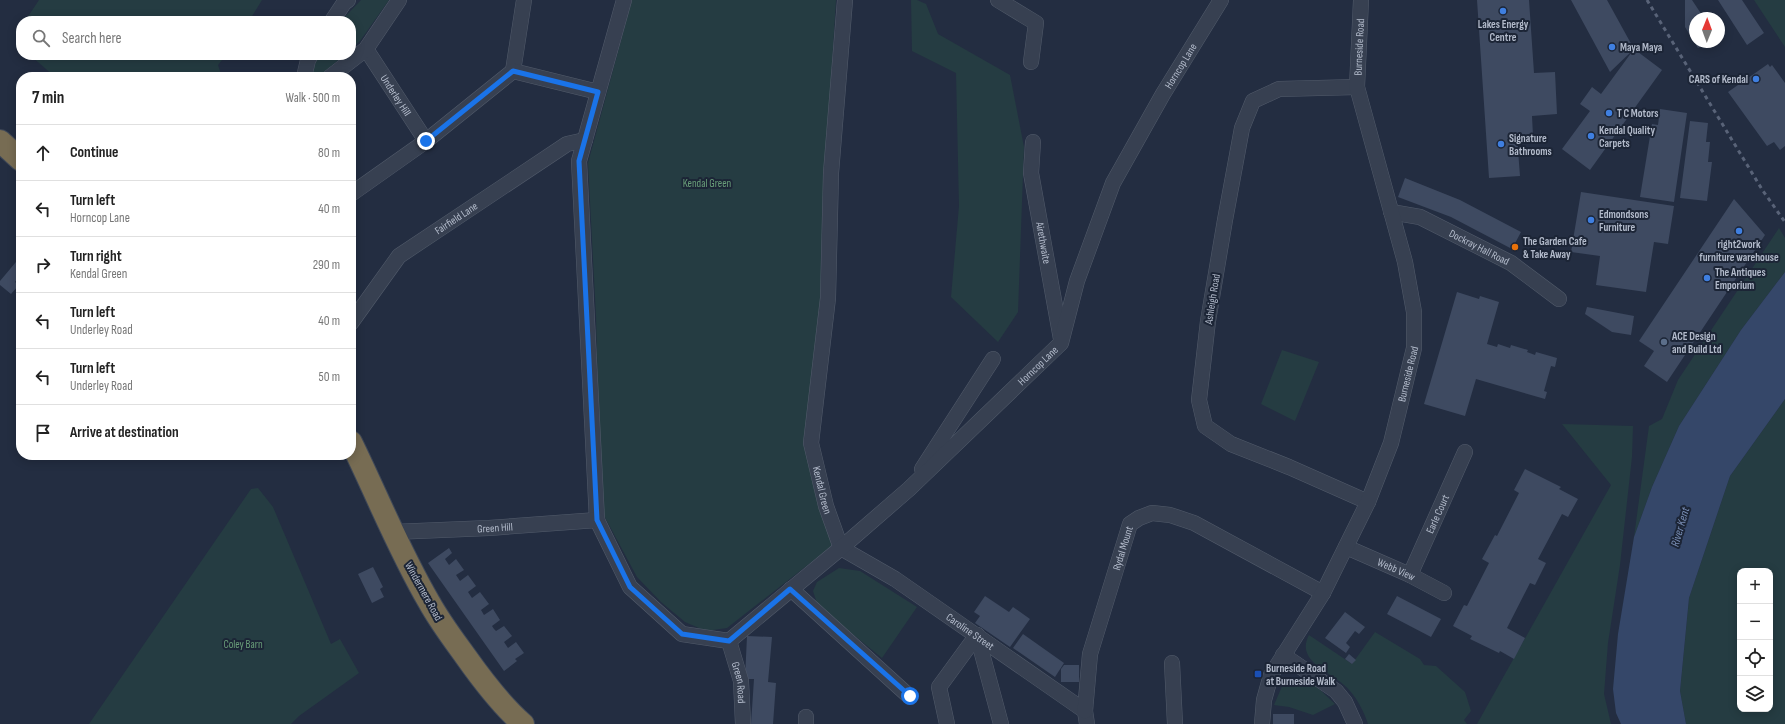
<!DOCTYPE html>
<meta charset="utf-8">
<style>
body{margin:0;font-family:"Sofia Sans Condensed",sans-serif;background:#f2f2f2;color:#222}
.controls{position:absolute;right:12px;bottom:12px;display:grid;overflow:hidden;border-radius:8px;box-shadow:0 2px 10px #0003}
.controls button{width:36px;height:36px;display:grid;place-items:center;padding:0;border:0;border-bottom:1px solid #e0e0e0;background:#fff;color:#222;font:20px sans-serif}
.compass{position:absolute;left:1689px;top:12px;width:36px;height:36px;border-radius:50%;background:#fff;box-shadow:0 2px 10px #0003;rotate:1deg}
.stop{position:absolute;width:12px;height:12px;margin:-9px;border:3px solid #1a73e8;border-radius:50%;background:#fff}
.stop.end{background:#1a73e8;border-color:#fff;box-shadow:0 1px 4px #0008}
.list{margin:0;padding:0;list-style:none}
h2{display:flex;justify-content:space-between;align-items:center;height:52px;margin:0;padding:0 16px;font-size:17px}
h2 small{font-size:13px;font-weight:400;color:#767676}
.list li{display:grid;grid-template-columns:26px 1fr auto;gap:12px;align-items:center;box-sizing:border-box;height:56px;padding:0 16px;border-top:1px solid #e0e0e0}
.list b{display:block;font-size:15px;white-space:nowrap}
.list p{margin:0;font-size:13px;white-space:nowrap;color:#767676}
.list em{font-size:13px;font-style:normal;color:#767676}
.icon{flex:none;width:22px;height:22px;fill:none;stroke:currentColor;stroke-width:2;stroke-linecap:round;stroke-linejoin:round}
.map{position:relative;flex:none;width:1785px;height:724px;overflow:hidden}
.search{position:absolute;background:#fff;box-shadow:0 2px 10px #0003;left:16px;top:16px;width:340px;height:44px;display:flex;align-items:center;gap:10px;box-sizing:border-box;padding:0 14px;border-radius:16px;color:#767676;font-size:15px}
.panel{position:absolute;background:#fff;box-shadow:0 2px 10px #0003;left:16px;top:72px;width:340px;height:388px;border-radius:16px}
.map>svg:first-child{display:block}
</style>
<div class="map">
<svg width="1785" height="724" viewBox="0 0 1785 724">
<rect width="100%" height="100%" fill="#232d41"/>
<path fill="#253c42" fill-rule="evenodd" d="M39 0H262L249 21H25Z
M361 0H389L360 41 351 49V21H341Z
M632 0H836L825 175 824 281 808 444 832 546 727 628 706 631 685 622 661 602 637 577 601 510 596 316 588 163Z
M911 0H917L926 4 938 34 1010 75 1024 147 1018 312 998 342 951 297 959 206 956 73 912 51Z
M1754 0H1785V47L1783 44Z
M30 55H226L218 65 222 77H55Z
M319 55H344L321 75 315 77 312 71Z
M1779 228 1785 238V272L1741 330 1679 426 1652 487 1634 537 1649 426 1662 419 1678 380Z
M1282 350 1319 362 1295 421 1261 404Z
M1785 399V724H1686L1680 691 1689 598 1730 476ZM1740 571H1770V709H1740Z
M1562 424 1633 426 1632 457 1620 565 1608 643 1604 694 1611 724H1477L1611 485Z
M258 488 273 507 331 644 340 639 359 673 299 716 291 724H89L251 489Z
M839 568 860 571 917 607 882 658 818 606 813 591 817 582Z
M1375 632 1420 659 1424 665 1436 666 1465 692 1471 711 1464 720 1467 724H1368C1364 712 1358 700 1350 691 1335 672 1294 663 1309 635L1352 664Z
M1298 680 1315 685 1335 704 1313 715 1289 707 1274 705 1283 684Z"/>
<path fill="#354769" d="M1785 272V399L1730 476 1689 598 1680 691 1686 724H1621L1616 713 1613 689 1618 634 1634 537 1652 487 1679 426 1741 330Z"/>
<path fill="#3e4a61" d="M1477 0H1529L1534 73 1555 72 1557 114 1532 116 1533 136 1517 137 1520 176 1489 178Z
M1571 0H1607L1634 49 1610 72Z
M1685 0H1692L1704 18H1695V42H1707L1698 48 1685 27Z
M1718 0H1742L1764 33 1747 45Z
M1634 49 1662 70 1590 170 1562 149 1590 111 1580 104 1592 87 1601 94Z
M1768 64 1770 67 1772 65 1785 83V146L1780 150 1774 142 1767 146 1728 92Z
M1660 109 1687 113 1674 202 1640 197 1652 124 1658 125Z
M1690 121 1708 123 1706 142H1710L1708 162H1712L1707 201 1680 198Z
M1405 178 1460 200 1521 232 1512 249 1451 217 1398 197Z
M1581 192 1674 206 1668 244 1654 242 1646 292 1596 285 1600 256 1571 252Z
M1734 199 1765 235 1667 382 1644 366 1654 351 1639 341Z
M21 256V275L15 282 19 285 11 294 0 285V281Z
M1457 292 1479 299 1480 296 1499 302 1487 344 1497 347 1498 344 1510 348 1511 345 1528 350 1527 352 1535 355 1536 352 1557 358 1555 367 1551 366 1544 391 1547 392 1545 399 1476 379 1465 416 1424 404Z
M1587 307 1634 316 1631 335 1612 332 1585 314Z
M1525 469 1561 487 1559 489 1578 499 1568 517 1562 514 1538 559 1546 563 1535 585 1530 583 1507 628 1525 638 1514 659 1500 651 1499 653 1470 639 1472 636 1453 626 1464 605 1467 606 1489 563 1482 559 1495 535 1497 536 1519 493 1514 490Z
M449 548 452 553 445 559 449 565 456 559 464 570 456 575 460 581 468 575 476 586 468 592 472 598 480 592 489 604 481 610 484 615 493 609 500 620 492 626 494 629 496 631 504 626 512 636 504 642 508 648 516 642 524 653 515 659 517 661 504 671 428 563Z
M373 567 383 587 380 589 384 597 372 603 358 574Z
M985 596 1009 612 1013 607 1030 619 1010 647 975 623 980 616 974 612Z
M1397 596 1441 619 1431 637 1387 614Z
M1345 612 1365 627 1359 634 1355 631 1346 643 1350 647 1346 653 1325 638Z
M1023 634 1064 663 1055 677 1013 648Z
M747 636 772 637 768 682 776 683 773 724H751L754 679H745Z
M1349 654 1356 660 1352 664 1345 659Z
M1064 665H1079V682H1061V669Z
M1273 714H1294V724H1273Z"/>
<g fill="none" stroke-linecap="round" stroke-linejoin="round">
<defs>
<g id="minor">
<path d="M624 0 579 161 597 520 630 587 682 634 729 641"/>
<path id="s1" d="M845 0 831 173 828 298 811 443 826 506 841 548 895 579 1085 711 1087 724"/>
<path d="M998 0 1036 23 1031 62"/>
<path d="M332 21 344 3 348 0"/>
<path id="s2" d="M366 49 426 141"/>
<path d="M513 71 524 0"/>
<path d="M304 77 308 60 311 55"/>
<path d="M330 77 366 49 399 0"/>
<path d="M1357 87 1279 89 1253 101 1242 128 1225 220 1208 321 1199 400 1205 426 1231 444 1289 467 1368 502"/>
<path id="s3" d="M1033 142 1031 173 1061 339"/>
<path d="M351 194 426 141 513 71 598 92"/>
<path id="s4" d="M1391 212 1420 217 1511 263 1559 299"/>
<path id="s5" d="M351 323 399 256 567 144 585 140"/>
<path d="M922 469 993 359"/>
<path id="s6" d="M393 532 489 528 597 520"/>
<path id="s7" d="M1346 547 1410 575 1444 593"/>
<path id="s8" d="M1410 575 1465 452"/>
<path d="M791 589 910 697"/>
<path d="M977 635 1001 724"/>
<path id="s9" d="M729 641 841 548 909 489 1061 343 1077 281 1113 183 1163 94 1221 0"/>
<path id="s10" d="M729 641 741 681 743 724"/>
<path d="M1283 655 1336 691 1345 702 1355 724"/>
<path d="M1172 663 1175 724"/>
<path id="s11" d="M1085 711 1090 654 1130 524 1139 518 1152 513 1170 515 1194 523 1323 593"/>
<path d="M806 717V724"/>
<path d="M947 724 939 687 977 635"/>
<path id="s12" d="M1262 724 1264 700 1271 675 1323 593 1368 502 1391 443 1414 348V312L1405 262 1357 87 1361 0"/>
</g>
<path id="highway" d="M0 141 21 160
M351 442C377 495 399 551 429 602 440 622 453 639 466 657 483 681 501 705 523 724"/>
</defs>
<use href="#minor" stroke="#525b6b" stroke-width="16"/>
<use href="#highway" stroke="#3f4858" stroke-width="24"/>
<use href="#minor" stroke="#374051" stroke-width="15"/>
<use href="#highway" stroke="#776c53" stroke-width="22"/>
<path stroke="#596378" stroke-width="3" stroke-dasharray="4 4" stroke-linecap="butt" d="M1647 0 1763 191 1785 222"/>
</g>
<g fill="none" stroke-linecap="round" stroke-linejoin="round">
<path stroke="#1a73e8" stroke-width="5" d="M426 141 513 71 598 92 579 161 597 520 630 587 682 634 729 641 790 589 910 696"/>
</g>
<g fill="#3f7fe0" stroke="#1c2536" stroke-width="1.5">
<circle cx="1503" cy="11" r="4"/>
<circle cx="1612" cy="47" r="4"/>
<circle cx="1756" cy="79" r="4"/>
<circle cx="1609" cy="113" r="4"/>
<circle cx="1591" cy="136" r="4"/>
<circle cx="1501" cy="144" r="4"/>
<circle cx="1591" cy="220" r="4"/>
<circle cx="1739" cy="231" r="4"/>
<circle cx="1707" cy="278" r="4"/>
</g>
<circle fill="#e8710a" stroke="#1c2536" stroke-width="1.5" cx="1515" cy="247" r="4"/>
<circle fill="#5c6f8a" stroke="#1c2536" stroke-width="1.5" cx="1664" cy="342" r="4"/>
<rect fill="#1a4fb4" stroke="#1c2536" stroke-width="1.5" x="1254" y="670" width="8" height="8" rx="2"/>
<g text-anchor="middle" stroke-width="4" stroke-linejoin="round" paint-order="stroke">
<g font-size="11" font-weight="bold" fill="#b3bbcb" stroke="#1c2536" text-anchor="start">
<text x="1503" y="28" text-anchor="middle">Lakes Energy<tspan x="1503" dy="13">Centre</tspan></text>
<text x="1620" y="51">Maya Maya</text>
<text x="1748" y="83" text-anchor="end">CARS of Kendal</text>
<text x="1617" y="117">T C Motors</text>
<text x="1599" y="134">Kendal Quality<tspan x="1599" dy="13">Carpets</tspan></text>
<text x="1509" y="142">Signature<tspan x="1509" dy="13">Bathrooms</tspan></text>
<text x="1599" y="218">Edmondsons<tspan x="1599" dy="13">Furniture</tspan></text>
<text x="1523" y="245">The Garden Cafe<tspan x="1523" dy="13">&amp; Take Away</tspan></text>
<text x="1739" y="248" text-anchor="middle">right2work<tspan x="1739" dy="13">furniture warehouse</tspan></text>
<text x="1715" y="276">The Antiques<tspan x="1715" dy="13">Emporium</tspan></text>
<text x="1672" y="340">ACE Design<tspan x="1672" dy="13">and Build Ltd</tspan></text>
<text x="1266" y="672">Burneside Road<tspan x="1266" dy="13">at Burneside Walk</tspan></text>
</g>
<g font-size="11" fill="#b3bbcb" stroke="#1c2536">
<text dy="4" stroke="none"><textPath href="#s12" startOffset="718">Burneside Road</textPath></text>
<text dy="4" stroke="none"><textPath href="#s9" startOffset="750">Horncop Lane</textPath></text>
<text dy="4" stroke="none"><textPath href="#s2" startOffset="55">Underley Hill</textPath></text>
<text dy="4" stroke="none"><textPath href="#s5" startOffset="151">Fairfield Lane</textPath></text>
<text dy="4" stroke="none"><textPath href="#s3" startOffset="102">Airethwaite</textPath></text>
<text dy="4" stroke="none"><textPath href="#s4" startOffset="96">Dockray Hall Road</textPath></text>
<text transform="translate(1212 299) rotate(-81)" y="4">Ashleigh Road</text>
<text dy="4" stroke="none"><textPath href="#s9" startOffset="414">Horncop Lane</textPath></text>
<text dy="4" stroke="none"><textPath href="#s12" startOffset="383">Burneside Road</textPath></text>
<text dy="4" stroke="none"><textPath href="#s1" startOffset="493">Kendal Green</textPath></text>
<text dy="4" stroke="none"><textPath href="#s8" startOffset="67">Earle Court</textPath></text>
<text dy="4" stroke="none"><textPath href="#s6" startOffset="102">Green Hill</textPath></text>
<text dy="4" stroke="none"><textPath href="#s11" startOffset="168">Rydal Mount</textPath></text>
<text dy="4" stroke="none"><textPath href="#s7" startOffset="55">Webb View</textPath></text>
<text transform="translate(424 591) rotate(61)" y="4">Windermere Road</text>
<text dy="4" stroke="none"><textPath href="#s1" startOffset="708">Caroline Street</textPath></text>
<text dy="4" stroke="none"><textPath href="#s10" startOffset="43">Green Road</textPath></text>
</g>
<g font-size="11" fill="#699e79" stroke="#1c2536">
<text x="707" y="187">Kendal Green</text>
<text x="243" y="648">Coley Barn</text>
</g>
<g font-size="12" font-style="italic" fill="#798eb5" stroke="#1c2536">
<text transform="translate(1680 527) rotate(-74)" y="4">River Kent</text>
</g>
</g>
</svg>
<div class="controls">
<button>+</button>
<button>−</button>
<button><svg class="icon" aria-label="locate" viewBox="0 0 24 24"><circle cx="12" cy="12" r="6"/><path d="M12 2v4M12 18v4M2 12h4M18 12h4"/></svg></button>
<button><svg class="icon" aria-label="layers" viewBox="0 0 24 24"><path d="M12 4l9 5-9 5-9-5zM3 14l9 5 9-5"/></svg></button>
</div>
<svg class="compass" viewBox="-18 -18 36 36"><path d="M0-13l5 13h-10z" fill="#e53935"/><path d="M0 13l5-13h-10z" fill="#767676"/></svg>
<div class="stop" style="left:910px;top:696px"></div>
<div class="stop end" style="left:426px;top:141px"></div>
<div class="search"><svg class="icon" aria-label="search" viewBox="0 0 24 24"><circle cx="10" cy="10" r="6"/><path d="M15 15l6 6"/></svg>Search here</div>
<section class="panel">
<h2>7 min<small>Walk · 500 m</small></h2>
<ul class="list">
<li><svg class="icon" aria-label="ahead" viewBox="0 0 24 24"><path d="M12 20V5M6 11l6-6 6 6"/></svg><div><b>Continue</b></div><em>80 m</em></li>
<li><svg class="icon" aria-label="left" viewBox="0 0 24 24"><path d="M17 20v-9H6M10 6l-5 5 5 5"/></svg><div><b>Turn left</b><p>Horncop Lane</p></div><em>40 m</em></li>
<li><svg class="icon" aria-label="right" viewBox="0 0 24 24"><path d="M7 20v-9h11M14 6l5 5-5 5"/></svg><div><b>Turn right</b><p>Kendal Green</p></div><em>290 m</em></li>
<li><svg class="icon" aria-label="left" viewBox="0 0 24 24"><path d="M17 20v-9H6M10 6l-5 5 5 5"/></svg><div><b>Turn left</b><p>Underley Road</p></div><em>40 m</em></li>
<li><svg class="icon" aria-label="left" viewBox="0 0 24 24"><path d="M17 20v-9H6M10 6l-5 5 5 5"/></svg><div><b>Turn left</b><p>Underley Road</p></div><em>50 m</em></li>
<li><svg class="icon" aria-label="arrive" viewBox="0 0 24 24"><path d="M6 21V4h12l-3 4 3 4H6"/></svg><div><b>Arrive at destination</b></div></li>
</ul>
</section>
</div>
